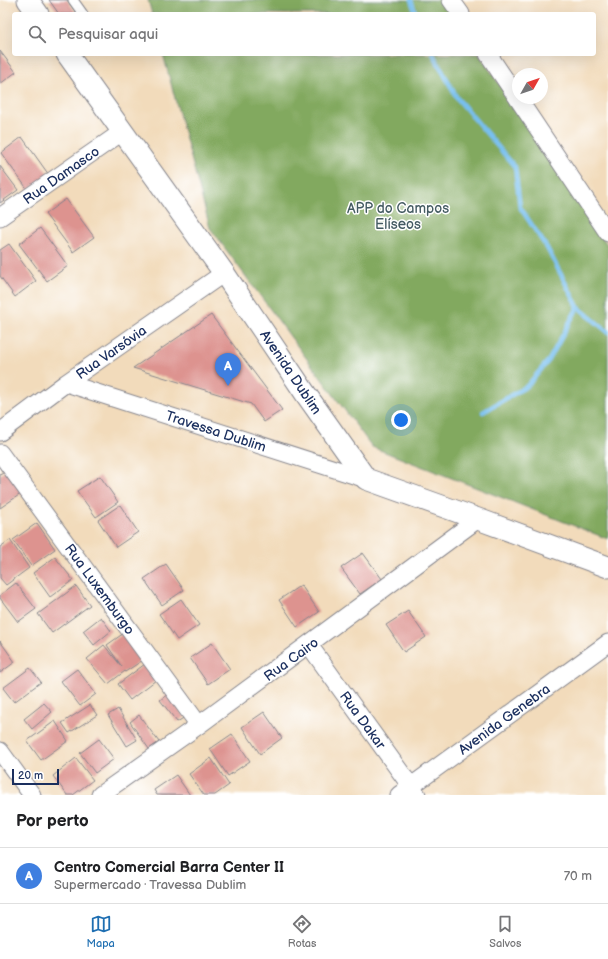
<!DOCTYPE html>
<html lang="pt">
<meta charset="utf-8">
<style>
body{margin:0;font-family:"Balsamiq Sans",sans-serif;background:#f6f6f6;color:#202124}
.compass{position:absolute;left:512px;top:68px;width:36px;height:36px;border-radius:50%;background:#fff;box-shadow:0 4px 16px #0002;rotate:50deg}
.scale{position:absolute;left:12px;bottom:10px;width:47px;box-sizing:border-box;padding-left:4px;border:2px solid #1b2f5e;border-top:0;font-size:11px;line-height:14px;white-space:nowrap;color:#1b2f5e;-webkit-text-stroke:3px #fff;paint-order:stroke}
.you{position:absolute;left:401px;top:420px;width:14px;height:14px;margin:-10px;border:3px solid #fff;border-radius:50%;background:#1a73e8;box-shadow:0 0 0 6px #1a73e833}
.badge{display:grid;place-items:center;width:26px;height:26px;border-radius:50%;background:#1f6fb2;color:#fff;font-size:13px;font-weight:700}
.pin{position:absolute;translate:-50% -33px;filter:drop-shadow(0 1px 2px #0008)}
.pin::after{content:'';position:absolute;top:21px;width:14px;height:12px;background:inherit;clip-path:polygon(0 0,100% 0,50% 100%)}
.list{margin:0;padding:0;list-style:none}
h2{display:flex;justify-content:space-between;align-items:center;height:52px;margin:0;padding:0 16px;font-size:17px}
h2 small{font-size:13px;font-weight:400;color:#757577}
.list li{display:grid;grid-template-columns:26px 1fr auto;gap:12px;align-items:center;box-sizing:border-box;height:56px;padding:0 16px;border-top:1px solid #e0e0e0}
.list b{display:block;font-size:15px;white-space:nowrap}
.list p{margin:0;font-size:13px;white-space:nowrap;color:#757577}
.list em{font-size:13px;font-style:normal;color:#757577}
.icon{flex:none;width:22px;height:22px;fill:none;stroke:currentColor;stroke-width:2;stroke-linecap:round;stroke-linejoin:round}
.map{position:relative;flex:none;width:608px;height:795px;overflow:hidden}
.search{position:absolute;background:#fff;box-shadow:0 4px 16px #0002;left:12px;right:12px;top:12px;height:44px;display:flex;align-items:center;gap:10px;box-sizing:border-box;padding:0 14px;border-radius:4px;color:#757577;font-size:15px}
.sheet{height:108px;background:#fff}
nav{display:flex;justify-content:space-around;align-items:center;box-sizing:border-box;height:56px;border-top:1px solid #e0e0e0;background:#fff;font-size:11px;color:#757577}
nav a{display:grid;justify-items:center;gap:2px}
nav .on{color:#1f6fb2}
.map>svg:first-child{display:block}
</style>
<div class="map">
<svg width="608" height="795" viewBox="0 0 608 795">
<rect width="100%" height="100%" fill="#fff"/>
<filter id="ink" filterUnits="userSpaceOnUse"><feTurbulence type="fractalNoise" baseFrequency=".025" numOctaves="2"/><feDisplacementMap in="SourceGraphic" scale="8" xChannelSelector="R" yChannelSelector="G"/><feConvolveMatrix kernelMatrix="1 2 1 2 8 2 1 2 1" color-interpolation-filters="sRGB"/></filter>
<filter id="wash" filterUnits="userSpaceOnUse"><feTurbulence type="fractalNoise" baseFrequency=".012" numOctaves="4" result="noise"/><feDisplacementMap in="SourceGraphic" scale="16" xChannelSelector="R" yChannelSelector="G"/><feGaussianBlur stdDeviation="0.9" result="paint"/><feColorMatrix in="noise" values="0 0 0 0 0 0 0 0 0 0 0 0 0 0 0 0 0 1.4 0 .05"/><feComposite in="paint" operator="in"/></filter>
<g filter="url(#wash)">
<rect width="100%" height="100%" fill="#f2dbbb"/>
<path fill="#82a95f" stroke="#4e6c5e" d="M148 0H443L453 14H152Z
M163 54H479L608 246V539L372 447 210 228Z"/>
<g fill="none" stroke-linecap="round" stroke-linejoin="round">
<path stroke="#78c0f0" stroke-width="4.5" d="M411 0 416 14
M433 54 457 98 515 167 520 207 547 248 578 307 608 332
M483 412 527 386 549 360 578 307"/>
</g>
<g id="blocks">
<path fill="#dd938f" d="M49 0H67L77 14H59Z
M0 51 16 72 0 84Z
M22 137 49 175 28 190 1 153Z
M0 166 18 190 0 203Z
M66 199 94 237 73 252 45 214Z
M40 228 68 266 47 281 19 244Z
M9 244 36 281 15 297 0 276V250Z
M211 315 282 410 264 422 251 404 133 368Z
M10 468 25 491 0 508V475Z
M100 476 118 502 96 517 77 491Z
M120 505 138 532 116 547 98 520Z
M37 523 55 549 31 566 13 540Z
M10 540 29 568 6 585 0 578V547Z
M363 553 382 579 360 594 341 568Z
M55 557 73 580 50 597 33 573Z
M166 564 184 590 162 605 144 579Z
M16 583 36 609 18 622 0 598V595Z
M301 585 319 612 297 627 279 600Z
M76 586 90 605 52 633 38 614Z
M181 599 199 625 177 640 159 614Z
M408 611 426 637 404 652 386 625Z
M101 617 111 631 94 645 83 631Z
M124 633 143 660 125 672V671L108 684 87 659 104 645 122 667 107 645Z
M0 641 15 662 0 673Z
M212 643 230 669 208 684 190 658Z
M145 664 156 680 130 700 118 684Z
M30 668 41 682 14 702 3 688Z
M77 669 96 694 80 706 61 681Z
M168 694 185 717 177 722 160 700Z
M44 703 52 712 32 729 24 719Z
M90 705 97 715 69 733 62 723Z
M118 709 137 740 127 746 108 715Z
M264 712 282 738 260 754 242 727Z
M139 715 159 742 149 749 130 722Z
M55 721 68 741 41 760 27 741Z
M232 734 250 761 228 776 210 749Z
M99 739 114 759 95 773 80 753Z
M76 758 93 780 73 795H67L53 776Z
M211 758 229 785 215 795H204L189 774Z
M176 775 190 795H157L154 790Z"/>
</g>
</g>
<g filter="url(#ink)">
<use href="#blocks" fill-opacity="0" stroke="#86858c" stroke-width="1"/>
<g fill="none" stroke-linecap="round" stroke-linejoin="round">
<defs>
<path id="service" d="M73 0 83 14"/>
<path id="minor" d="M451 0 461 14
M488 54 608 233
M0 217 122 132
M66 383 366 479
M0 432 66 383 224 273
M0 453 199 725
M309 645 417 795
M0 751 32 795
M100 795 199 725 478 519
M399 795 608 643"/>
<path id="tertiary" d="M28 0 38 14
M67 54 224 273 305 393 366 479 478 519 608 567"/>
</defs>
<use href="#service" stroke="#86858c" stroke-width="11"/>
<use href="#minor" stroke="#86858c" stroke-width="19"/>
<use href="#tertiary" stroke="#86858c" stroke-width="23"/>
<use href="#service" stroke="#fff" stroke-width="9"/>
<use href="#minor" stroke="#fff" stroke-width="17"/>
<use href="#tertiary" stroke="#fff" stroke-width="21"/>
</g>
</g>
<g text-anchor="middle" stroke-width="3" stroke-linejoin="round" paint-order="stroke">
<g font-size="14" fill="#1b2f5e" stroke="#fff">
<text transform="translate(61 175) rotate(-35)" y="5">Rua Damasco</text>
<text transform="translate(111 352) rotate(-35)" y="5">Rua Varsóvia</text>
<text transform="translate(291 372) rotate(56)" y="5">Avenida Dublim</text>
<text transform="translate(216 431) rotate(18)" y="5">Travessa Dublim</text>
<text transform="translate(100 589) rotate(54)" y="5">Rua Luxemburgo</text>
<text transform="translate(291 659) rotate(-36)" y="5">Rua Cairo</text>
<text transform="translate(504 719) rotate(-36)" y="5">Avenida Genebra</text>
<text transform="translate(363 720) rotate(54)" y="5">Rua Dakar</text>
</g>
<g font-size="14" fill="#445b62" stroke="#fff">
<text x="398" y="213">APP do Campos<tspan x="398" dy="16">Elíseos</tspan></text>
</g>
</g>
</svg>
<svg class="compass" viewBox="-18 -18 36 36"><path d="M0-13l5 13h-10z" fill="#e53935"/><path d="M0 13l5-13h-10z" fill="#757577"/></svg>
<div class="scale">20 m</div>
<div class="you"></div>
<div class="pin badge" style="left:228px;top:386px;background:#3f7fe0">A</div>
<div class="search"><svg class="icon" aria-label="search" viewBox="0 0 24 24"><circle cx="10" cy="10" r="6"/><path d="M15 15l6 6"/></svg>Pesquisar aqui</div>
</div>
<section class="sheet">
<h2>Por perto<small></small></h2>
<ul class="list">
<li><span class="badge" style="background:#3f7fe0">A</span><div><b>Centro Comercial Barra Center II</b><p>Supermercado · Travessa Dublim</p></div><em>70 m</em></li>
</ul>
</section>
<nav>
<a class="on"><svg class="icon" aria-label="map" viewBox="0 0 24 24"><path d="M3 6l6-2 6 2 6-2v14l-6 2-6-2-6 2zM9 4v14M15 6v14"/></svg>Mapa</a>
<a><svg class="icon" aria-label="directions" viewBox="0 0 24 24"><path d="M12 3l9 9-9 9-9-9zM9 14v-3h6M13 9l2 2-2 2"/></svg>Rotas</a>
<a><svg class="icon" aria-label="saved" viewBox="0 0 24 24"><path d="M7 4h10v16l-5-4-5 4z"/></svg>Salvos</a>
</nav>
